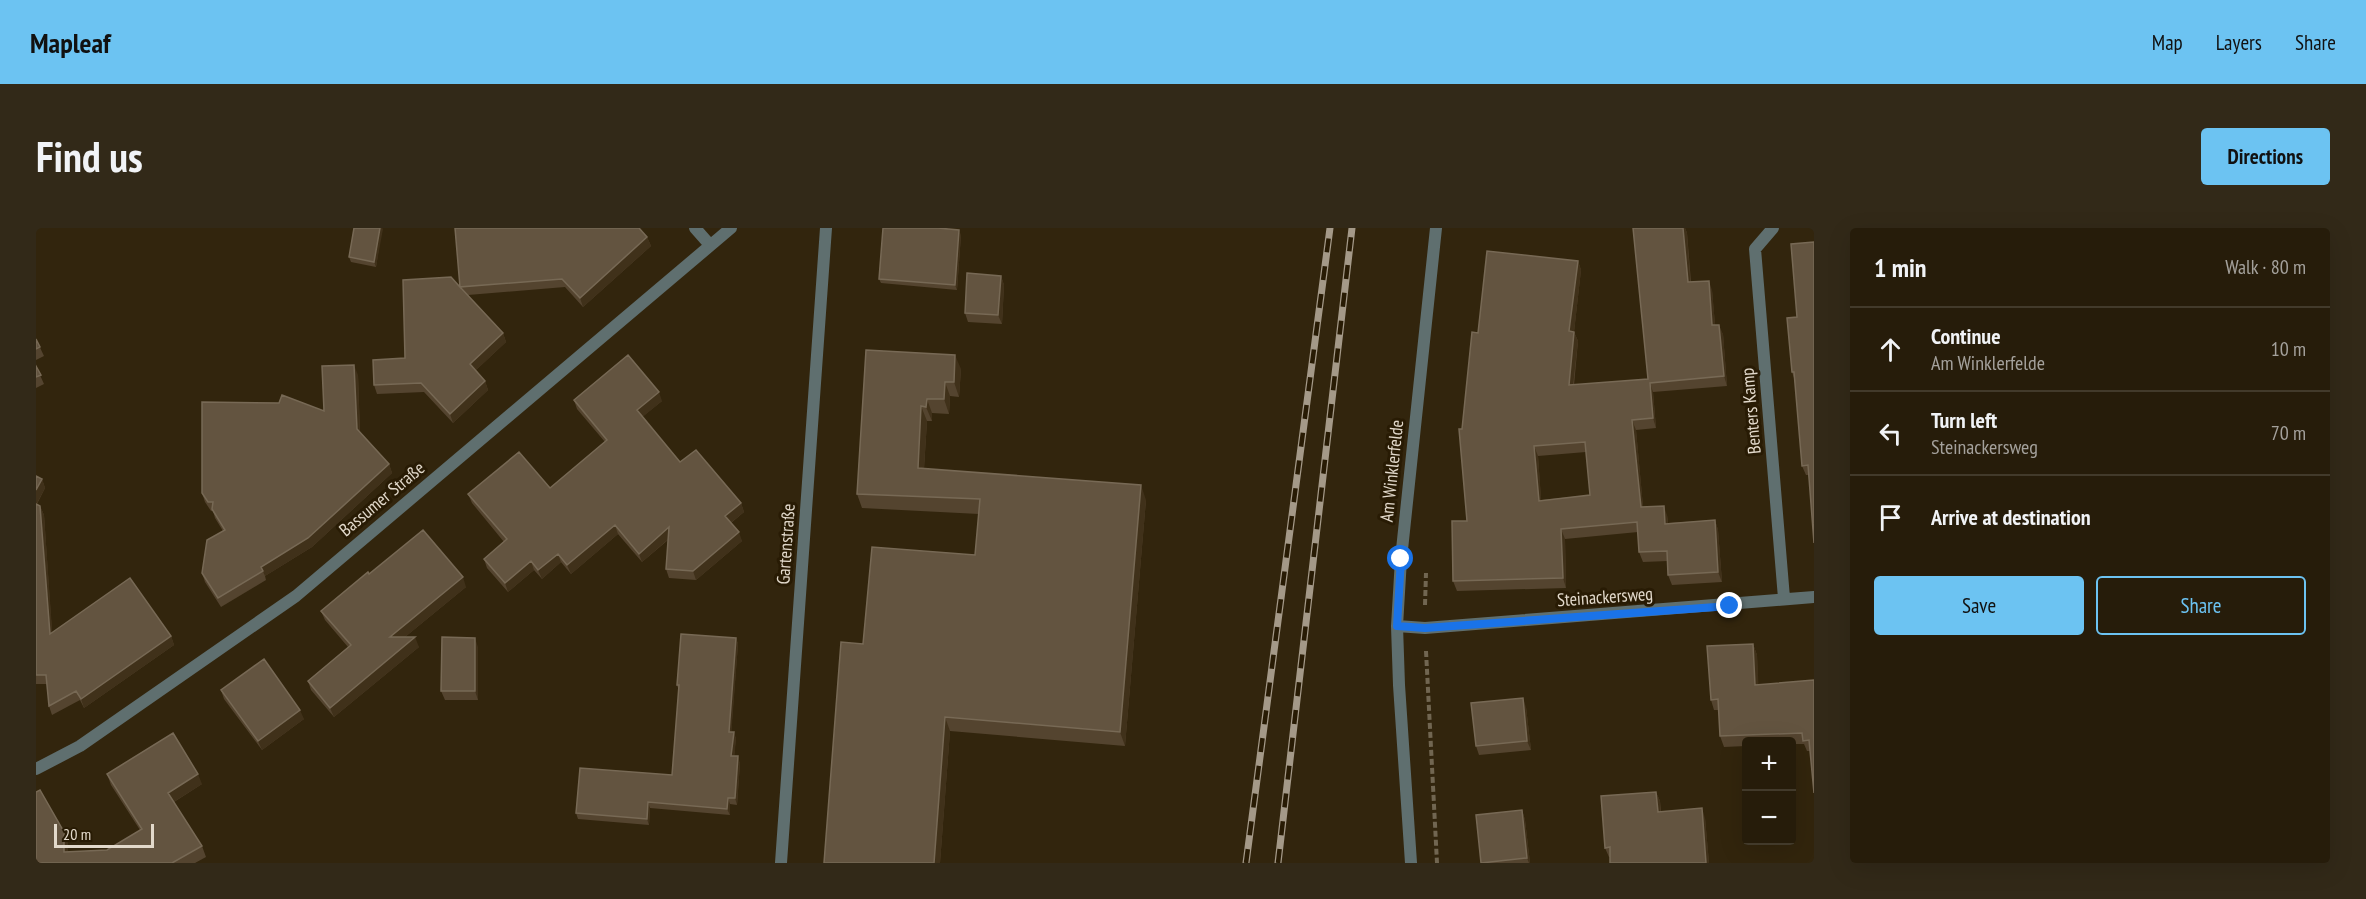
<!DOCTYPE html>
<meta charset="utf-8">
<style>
body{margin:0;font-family:"PT Sans Narrow",sans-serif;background:#322918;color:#f1f3f6}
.controls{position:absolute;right:18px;bottom:18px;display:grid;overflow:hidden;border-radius:6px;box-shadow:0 6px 24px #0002}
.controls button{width:54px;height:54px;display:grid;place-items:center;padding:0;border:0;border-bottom:2px solid #423a2b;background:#261c0a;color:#f1f3f6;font:30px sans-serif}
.scale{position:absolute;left:18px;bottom:15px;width:100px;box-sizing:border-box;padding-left:6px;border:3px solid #e2d9cb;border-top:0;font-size:16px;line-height:21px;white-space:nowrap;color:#e2d9cb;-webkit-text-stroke:4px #281b04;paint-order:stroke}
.stop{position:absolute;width:18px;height:18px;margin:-14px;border:4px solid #1a73e8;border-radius:50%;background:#fff}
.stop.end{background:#1a73e8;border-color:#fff;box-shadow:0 2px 6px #0008}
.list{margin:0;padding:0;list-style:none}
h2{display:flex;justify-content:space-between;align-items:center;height:78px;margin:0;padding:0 24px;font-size:26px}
h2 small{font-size:20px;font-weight:400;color:#a4a19c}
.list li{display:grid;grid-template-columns:39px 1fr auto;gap:18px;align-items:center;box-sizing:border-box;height:84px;padding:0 24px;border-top:2px solid #423a2b}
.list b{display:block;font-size:22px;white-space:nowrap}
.list p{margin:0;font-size:20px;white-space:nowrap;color:#a4a19c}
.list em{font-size:20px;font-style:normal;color:#a4a19c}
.actions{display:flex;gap:12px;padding:18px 24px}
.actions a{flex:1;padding:14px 0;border:2px solid #6cc3f2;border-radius:6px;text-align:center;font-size:21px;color:#6cc3f2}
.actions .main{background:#6cc3f2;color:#111}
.icon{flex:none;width:33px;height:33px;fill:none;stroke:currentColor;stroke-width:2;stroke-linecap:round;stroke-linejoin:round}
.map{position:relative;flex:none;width:1778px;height:635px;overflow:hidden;border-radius:6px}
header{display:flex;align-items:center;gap:36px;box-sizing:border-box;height:84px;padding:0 30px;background:#6cc3f2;color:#111}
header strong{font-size:28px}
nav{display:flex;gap:33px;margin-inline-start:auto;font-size:21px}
.intro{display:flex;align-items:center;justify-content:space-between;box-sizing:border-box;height:144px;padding:0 36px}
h1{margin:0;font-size:42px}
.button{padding:15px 27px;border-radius:6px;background:#6cc3f2;color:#111;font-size:21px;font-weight:700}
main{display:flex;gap:36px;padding:0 36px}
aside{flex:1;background:#261c0a;border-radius:6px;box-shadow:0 6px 24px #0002}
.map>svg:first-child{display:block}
</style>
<header>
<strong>Mapleaf</strong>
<nav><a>Map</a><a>Layers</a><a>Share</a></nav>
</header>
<div class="intro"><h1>Find us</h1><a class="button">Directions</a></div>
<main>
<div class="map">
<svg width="1778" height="635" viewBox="0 0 1778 635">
<rect width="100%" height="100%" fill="#32250d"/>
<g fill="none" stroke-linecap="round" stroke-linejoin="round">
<path stroke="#716651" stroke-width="4" stroke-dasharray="6 3" stroke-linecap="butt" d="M1389 377 1390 345
M1390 423 1401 635"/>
<path stroke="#5f6f6f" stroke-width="12" d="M659 0 674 17
M1737 0 1719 21 1748 370
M1361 398 1389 400 1778 369
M0 541 44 518 260 368 695 0
M745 635 790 0
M1375 635 1363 457 1361 398 1365 331 1400 0"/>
<defs>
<path id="rail" d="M1210 635 1294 0
M1242 635 1316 0"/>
</defs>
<use href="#rail" stroke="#a49988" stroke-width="7"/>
<use href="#rail" stroke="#281b04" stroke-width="4.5" stroke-dasharray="14" stroke-linecap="butt"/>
</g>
<path fill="#54442f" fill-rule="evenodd" d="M318 0H346L340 39 315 34 313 29Z
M1597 0H1649L1651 5 1655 54 1676 62 1679 97 1687 106 1691 158 1617 164 1620 200 1600 202 1607 279 1631 287 1632 295 1679 292 1682 302 1686 354 1636 357 1632 347V333L1607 334 1603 324 1602 304 1529 311 1530 360 1421 363 1417 353 1431 293 1426 201 1442 105 1542 33 1545 42 1538 104 1542 113 1538 157 1612 151ZM1550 224 1554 267 1505 272 1502 228Z
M925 7 921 62 845 55 843 51Z
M611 9 615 18 547 79 529 59 432 67 467 105 470 114 440 142 449 153 452 162 417 195 388 164 341 166 338 157 369 130 424 59Z
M1778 14 1772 247H1770L1766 238 1759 153 1756 144 1761 89Z
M965 48 968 57 966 96 932 94 929 85Z
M0 111 8 128 0 132Z
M830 122 925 141 923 169 914 168 913 186 896 185V193H891L888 241 1110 272 1089 518 914 503 904 635H788L827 416 939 327 943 286 826 280 821 266Z
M0 138 8 156 0 160Z
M322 147 324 204 353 236 356 245 276 319 229 348 230 352 185 379 169 354 166 345 187 303 179 290 177 283H175L169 274 166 265 288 183Z
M538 172 626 173 606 189 644 234 705 275 708 284 695 295 706 313 660 352 633 350 630 341 632 312 606 334 582 306 535 346 525 334 506 351 498 342 472 364 451 340 448 331 468 314 436 275 432 266 514 260 569 214 541 181Z
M0 248 6 251 9 260 1 276 4 278 8 287 16 405 135 408 138 417 48 480 44 472 16 487 13 478 11 456H0Z
M333 346 430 359 369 409 383 419 298 489 275 462 272 453 312 419 289 392 285 383Z
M700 410 702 416 695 504 700 510 698 528 704 535 701 577 694 576V587L614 580 613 597 542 591 540 585 636 547 643 463 641 457Z
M1717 416 1721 427 1722 457 1778 452 1774 523H1771L1768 516H1755V513H1710V518L1688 519 1684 508 1683 482H1678L1675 472Z
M442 419V472H409L405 463Z
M185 462 268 491 226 522 188 471Z
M1490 479 1495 522 1443 527 1440 518Z
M71 546 166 556 138 574 166 618 170 629 159 635H0L32 615V624L71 622 104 602 75 557Z
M1620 564 1624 573 1625 583 1669 590 1673 635H1574V629H1573L1569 620Z
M1486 582 1489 592 1494 635H1445Z"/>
<path fill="#40311a" d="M344 0H346L347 1 340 39 338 34Z
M1647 0H1649L1651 5 1655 64 1652 54Z
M923 2 925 7 921 62 919 57Z
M611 9 615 18 547 79 544 70Z
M1542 33 1545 42 1537 113 1533 103Z
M965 48 968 57 966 96 962 87Z
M1673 53 1676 62 1680 107 1676 97Z
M1683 97 1687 106 1691 158 1688 148Z
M1538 104 1542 113 1536 167 1533 157Z
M467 105 470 114 437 145 434 136Z
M919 127 925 141 923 169 918 154Z
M318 137 322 147 324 210 321 201Z
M449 153 452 162 417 195 414 186Z
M909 154 914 168 913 186 908 171Z
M1614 155 1617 164 1620 200 1617 190Z
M623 164 626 173 604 191 601 182Z
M891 171 896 185V193L890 179Z
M885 178 891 193 887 255 882 240Z
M1596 192 1600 202 1608 289 1605 279Z
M1498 218 1502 228 1506 282 1503 273Z
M353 236 356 245 276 319 229 348 225 339Z
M6 251 9 260 0 277V262Z
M1105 257 1110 272 1089 518 1084 504Z
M705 275 708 284 692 297 689 288Z
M4 278 8 287 17 415 14 406Z
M1628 278 1631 287 1633 305 1629 296Z
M1679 292 1682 302 1686 354 1682 344Z
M579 297 582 306 535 346 531 337Z
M633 299 636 308 606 334 603 326Z
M1525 301 1529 311 1530 360 1527 350Z
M703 304 706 313 660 352 657 343Z
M522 326 525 334 506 351 502 342Z
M495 333 498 342 472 364 469 355Z
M427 349 430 359 358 418 354 409Z
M135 408 138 417 48 480 45 471Z
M379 409 383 419 298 489 294 480Z
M439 410 442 419V472L439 463Z
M700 410 702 416 695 510 693 504Z
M1717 416 1721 427 1723 467 1719 457Z
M1487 470 1490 479 1495 522 1491 513Z
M264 482 268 491 226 522 222 513Z
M909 489 914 503 904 635H898Z
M698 504 700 510 698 535 695 528Z
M702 528 704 535 701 577 699 570Z
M162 546 166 556 136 575 132 565Z
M1620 564 1624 573 1625 593 1622 584Z
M692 570 694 576V587L691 581Z
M612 574 614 580 613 597 611 591Z
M1666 580 1669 590 1673 635H1670Z
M1486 582 1489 592 1494 635H1493L1491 630Z
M28 604 32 615V635L28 624Z"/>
<path fill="#635440" stroke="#776955" stroke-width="1.5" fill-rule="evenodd" d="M318 0H344L338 34 313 29Z
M419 0H603L611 9 544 70 526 51 424 59 467 105 434 136 449 153 414 186 385 155 338 157 337 132 369 130 367 52 415 49 424 59Z
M847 0H902L923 2 919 57 843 51Z
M1597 0H1647L1652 54 1673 53 1676 97H1683L1688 148 1614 155 1617 190 1596 192 1605 279 1628 278 1629 296 1679 292 1682 344 1632 347 1631 323 1603 324 1601 294 1525 301 1527 350 1417 353 1416 293H1431L1423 201H1426L1436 104 1442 105 1451 23 1542 33 1533 103 1538 104 1533 157 1612 151ZM1549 214 1554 267 1503 273 1498 218Z
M1778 14V315L1772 237 1766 238 1758 144H1756L1751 90 1761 89 1755 16Z
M931 45 965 48 962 87 929 85Z
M0 111 4 119 0 121Z
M830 122 919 127 918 154H909L908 171H891L890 179 885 178 882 240 1105 257 1084 504 909 489 898 635H788L805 414 827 416 836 319 939 327 944 271 821 266Z
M592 127 623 164 601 182 644 234 660 222 705 275 689 288 703 304 657 343 630 341 633 299 603 326 579 297 531 337 522 326 502 342 495 333 469 355 448 331 471 311 432 266 483 224 514 260 571 212 538 172Z
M318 137 321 201 353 236 272 310 225 339 227 343 182 370 166 345 171 312 189 302 176 281 177 274H172L166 265V174L243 175 246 167 288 183 286 138Z
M0 138 5 147 0 149Z
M0 248 6 251 0 262Z
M0 276 4 278 14 406 94 350 135 408 45 471 40 463 13 478 10 447H0Z
M387 302 427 349 354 409H379L294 480 272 453 315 417 285 383 332 344 333 346Z
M645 406 700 410 693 504H698L695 528H702L699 570H692L691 581 612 574 611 591 540 585 544 540 636 547 643 457H641Z
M406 409 439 410V463H405Z
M1717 416 1719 457 1778 452V565L1773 512 1767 513 1766 505 1684 508 1682 471 1675 472 1671 418Z
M228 431 264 482 222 513 185 462Z
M1487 470 1491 513 1440 518 1435 475Z
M137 505 162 546 132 565 166 618 136 635H0V564L4 562 28 604V624L71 622 106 601 71 546Z
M1620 564 1622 584 1666 580 1670 635H1574V619L1569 620 1565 568Z
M1486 582 1491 630 1445 635 1440 587Z"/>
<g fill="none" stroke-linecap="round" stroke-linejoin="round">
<path stroke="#1a73e8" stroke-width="8" d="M1365 331 1361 398 1389 400 1694 378"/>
</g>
<g text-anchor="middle" stroke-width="6" stroke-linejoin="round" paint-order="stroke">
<g font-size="18" fill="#e2d9cb" stroke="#281b04">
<text transform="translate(1715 183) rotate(-95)" y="6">Benters Kamp</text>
<text transform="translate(1356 243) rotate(-84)" y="6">Am Winklerfelde</text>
<text transform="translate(346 271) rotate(-40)" y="6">Bassumer Straße</text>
<text transform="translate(750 316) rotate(-86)" y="6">Gartenstraße</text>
<text transform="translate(1569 369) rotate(-4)" y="6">Steinackersweg</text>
</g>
</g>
</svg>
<div class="controls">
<button>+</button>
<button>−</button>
</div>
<div class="scale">20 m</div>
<div class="stop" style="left:1365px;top:331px"></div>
<div class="stop end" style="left:1694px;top:378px"></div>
</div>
<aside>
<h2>1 min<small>Walk · 80 m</small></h2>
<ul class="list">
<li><svg class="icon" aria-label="ahead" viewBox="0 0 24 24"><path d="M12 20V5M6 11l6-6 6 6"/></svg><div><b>Continue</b><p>Am Winklerfelde</p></div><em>10 m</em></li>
<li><svg class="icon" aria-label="left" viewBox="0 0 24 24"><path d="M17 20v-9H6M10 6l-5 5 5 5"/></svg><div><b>Turn left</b><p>Steinackersweg</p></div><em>70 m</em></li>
<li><svg class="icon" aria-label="arrive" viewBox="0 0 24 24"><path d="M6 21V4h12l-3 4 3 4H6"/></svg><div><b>Arrive at destination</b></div></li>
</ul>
<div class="actions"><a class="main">Save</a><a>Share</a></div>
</aside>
</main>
